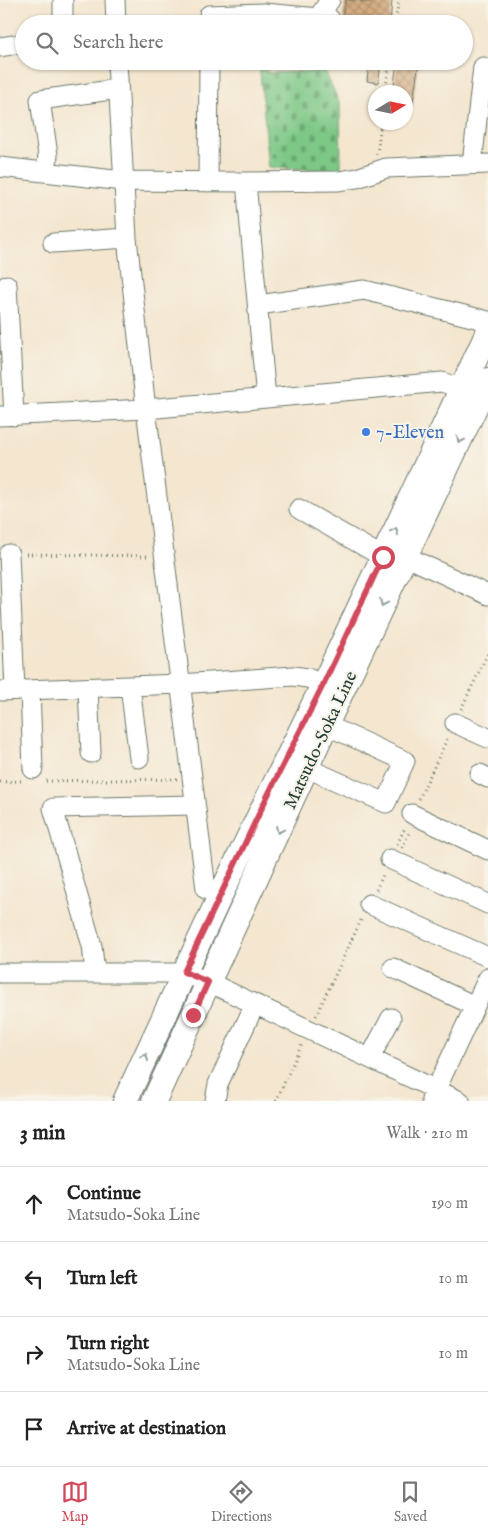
<!DOCTYPE html>
<meta charset="utf-8">
<style>
body{margin:0;font-family:"IM FELL English",serif;background:#f6f6f6;color:#222}
.compass{position:absolute;left:368px;top:85px;width:45px;height:45px;border-radius:50%;background:#fff;box-shadow:0 1px 4px #0004;rotate:80deg}
.stop{position:absolute;width:15px;height:15px;margin:-11px;border:4px solid #d1495b;border-radius:50%;background:#fff}
.stop.end{background:#d1495b;border-color:#fff;box-shadow:0 1px 5px #0008}
.list{margin:0;padding:0;list-style:none}
h2{display:flex;justify-content:space-between;align-items:center;height:65px;margin:0;padding:0 20px;font-size:21px}
h2 small{font-size:16px;font-weight:400;color:#767676}
.list li{display:grid;grid-template-columns:32px 1fr auto;gap:15px;align-items:center;box-sizing:border-box;height:75px;padding:0 20px;border-top:1px solid #e0e0e0}
.list b{display:block;font-size:19px;white-space:nowrap}
.list p{margin:0;font-size:16px;white-space:nowrap;color:#767676}
.list em{font-size:16px;font-style:normal;color:#767676}
.icon{flex:none;width:28px;height:28px;fill:none;stroke:currentColor;stroke-width:2;stroke-linecap:round;stroke-linejoin:round}
.map{position:relative;flex:none;width:488px;height:1101px;overflow:hidden}
.search{position:absolute;background:#fff;box-shadow:0 1px 4px #0004;left:15px;right:15px;top:15px;height:55px;display:flex;align-items:center;gap:12px;box-sizing:border-box;padding:0 18px;border-radius:28px;color:#767676;font-size:19px}
.sheet{height:365px;background:#fff}
nav{display:flex;justify-content:space-around;align-items:center;box-sizing:border-box;height:70px;border-top:1px solid #e0e0e0;background:#fff;font-size:14px;color:#767676}
nav a{display:grid;justify-items:center;gap:2px}
nav .on{color:#d1495b}
.map>svg:first-child{display:block}
</style>
<div class="map">
<svg width="488" height="1101" viewBox="0 0 488 1101">
<defs>
<pattern id="cemetery-stones" width="16" height="16" patternUnits="userSpaceOnUse" patternTransform="scale(1.25)"><rect width="16" height="16" fill="#7dc886"/><path d="M2 7V4a2 2 0 0 1 4 0v3zM10 15v-3a2 2 0 0 1 4 0v3z" fill="#66a46e"/></pattern>
<pattern id="building-cross-hatch" width="8" height="8" patternUnits="userSpaceOnUse" patternTransform="scale(1.25)"><rect width="8" height="8" fill="#d6ad82"/><path d="M0 0l8 8M0 8l8-8" fill="none" stroke="#ad8e6b"/></pattern>
</defs>
<rect width="100%" height="100%" fill="#f7f3e8"/>
<filter id="ink" filterUnits="userSpaceOnUse"><feTurbulence type="fractalNoise" baseFrequency=".02" numOctaves="2"/><feDisplacementMap in="SourceGraphic" scale="10" xChannelSelector="R" yChannelSelector="G"/><feConvolveMatrix kernelMatrix="1 2 1 2 8 2 1 2 1" color-interpolation-filters="sRGB"/></filter>
<filter id="wash" filterUnits="userSpaceOnUse"><feTurbulence type="fractalNoise" baseFrequency=".0096" numOctaves="4" result="noise"/><feDisplacementMap in="SourceGraphic" scale="20" xChannelSelector="R" yChannelSelector="G"/><feGaussianBlur stdDeviation="1.12" result="paint"/><feColorMatrix in="noise" values="0 0 0 0 0 0 0 0 0 0 0 0 0 0 0 0 0 1.4 0 .05"/><feComposite in="paint" operator="in"/></filter>
<g filter="url(#wash)">
<rect width="100%" height="100%" fill="#f4e6cf"/>
<path fill="url(#cemetery-stones)" stroke="#4e825d" d="M259 61H266L267 73 325 71 340 104 341 170 269 168Z"/>
<g id="blocks">
<path fill="url(#building-cross-hatch)" d="M346 0H361V2H371V0H392L390 24H343V12Z
M397 61H419L412 109 406 108V92H393Z
M369 63 381 65 378 83 367 81Z"/>
</g>
</g>
<g filter="url(#ink)">
<use href="#blocks" fill-opacity="0" stroke="#6a786a" stroke-width="1"/>
<g fill="none" stroke-linecap="round" stroke-linejoin="round">
<defs>
<path id="minor" d="M63 0V24
M115 0 116 24
M209 15 264 13 330 19
M318 18 330 0
M0 47 24 43
M117 61 127 238 146 409 206 889 220 896
M472 164 483 67
M0 167 123 181 246 182 339 181 357 178 386 168 488 164
M46 172 48 155 40 100 118 89
M208 182 209 61
M246 182 266 398
M53 243 127 238
M7 285 14 416
M258 305 364 290 488 321
M0 416 146 409 442 382 461 389
M299 509 383 557
M9 554 15 690
M405 556 488 595
M130 686 139 758
M88 688 91 753
M30 690 33 769
M0 691 180 684 293 676 308 678 323 685
M455 723 488 738
M307 768 386 803 405 761 326 725
M480 774 488 778
M412 814 488 850
M390 859 488 904
M369 904 488 957
M393 968 475 1006
M95 972 92 946 53 808 195 805
M0 973H184L208 982 460 1101
M370 1058 391 1018
M431 1100 488 978
M215 1101 218 1084 255 1004"/>
<path id="major" d="M125 1101 220 896 323 685 488 332
M154 1101 326 725 488 380"/>
</defs>
<use href="#minor" stroke="#6a786a" stroke-width="21"/>
<use href="#major" stroke="#6a786a" stroke-width="26"/>
<path stroke="#6a786a" stroke-width="3" stroke-dasharray="1 4" stroke-linecap="butt" d="M395 24 399 0
M385 92 390 61
M377 154 381 122
M26 554 147 556
M461 709 488 653
M46 781 177 779
M0 782 22 781
M419 799 448 737
M397 844 405 828
M402 848 410 831
M376 890 384 873
M316 1016 362 918
M276 1101 302 1044"/>
<use href="#minor" stroke="#fff" stroke-width="19"/>
<use href="#major" stroke="#fff" stroke-width="24"/>
</g>
<defs><path id="oneway-chevron" d="M-2-3.5L2.5 0L-2 3.5" fill="none" stroke-width="1.6" stroke-linecap="round" stroke-linejoin="round" transform="scale(1.25)"/></defs>
<g stroke="#8f9e9a">
<use href="#oneway-chevron" transform="translate(460 440) rotate(115)"/>
<use href="#oneway-chevron" transform="translate(395 531) rotate(-65)"/>
<use href="#oneway-chevron" transform="translate(383 603) rotate(115)"/>
<use href="#oneway-chevron" transform="translate(279 830) rotate(115)"/>
<use href="#oneway-chevron" transform="translate(145 1057) rotate(-65)"/>
</g>
</g>
<g fill="none" stroke-linecap="round" stroke-linejoin="round" filter="url(#ink)">
<path stroke="#d1495b" stroke-width="6" d="M193 1015 208 982 184 972 266 799 323 685 383 557"/>
</g>
<circle fill="#3f7fe0" stroke="#f7f3e8" stroke-width="2" cx="366" cy="432" r="5"/>
<g text-anchor="middle" stroke-width="4" stroke-linejoin="round" paint-order="stroke">
<g font-size="18" fill="#366cbe" stroke="#f7f3e8" text-anchor="start">
<text x="376" y="438">7-Eleven</text>
</g>
<g font-size="18" fill="#1f3d34" stroke="#f7f3e8">
<text transform="translate(320 740) rotate(-65)" y="6">Matsudo-Soka Line</text>
</g>
</g>
</svg>
<svg class="compass" viewBox="-18 -18 36 36"><path d="M0-13l5 13h-10z" fill="#e53935"/><path d="M0 13l5-13h-10z" fill="#767676"/></svg>
<div class="stop" style="left:383px;top:557px"></div>
<div class="stop end" style="left:193px;top:1015px"></div>
<div class="search"><svg class="icon" aria-label="search" viewBox="0 0 24 24"><circle cx="10" cy="10" r="6"/><path d="M15 15l6 6"/></svg>Search here</div>
</div>
<section class="sheet">
<h2>3 min<small>Walk · 210 m</small></h2>
<ul class="list">
<li><svg class="icon" aria-label="ahead" viewBox="0 0 24 24"><path d="M12 20V5M6 11l6-6 6 6"/></svg><div><b>Continue</b><p>Matsudo-Soka Line</p></div><em>190 m</em></li>
<li><svg class="icon" aria-label="left" viewBox="0 0 24 24"><path d="M17 20v-9H6M10 6l-5 5 5 5"/></svg><div><b>Turn left</b></div><em>10 m</em></li>
<li><svg class="icon" aria-label="right" viewBox="0 0 24 24"><path d="M7 20v-9h11M14 6l5 5-5 5"/></svg><div><b>Turn right</b><p>Matsudo-Soka Line</p></div><em>10 m</em></li>
<li><svg class="icon" aria-label="arrive" viewBox="0 0 24 24"><path d="M6 21V4h12l-3 4 3 4H6"/></svg><div><b>Arrive at destination</b></div></li>
</ul>
</section>
<nav>
<a class="on"><svg class="icon" aria-label="map" viewBox="0 0 24 24"><path d="M3 6l6-2 6 2 6-2v14l-6 2-6-2-6 2zM9 4v14M15 6v14"/></svg>Map</a>
<a><svg class="icon" aria-label="directions" viewBox="0 0 24 24"><path d="M12 3l9 9-9 9-9-9zM9 14v-3h6M13 9l2 2-2 2"/></svg>Directions</a>
<a><svg class="icon" aria-label="saved" viewBox="0 0 24 24"><path d="M7 4h10v16l-5-4-5 4z"/></svg>Saved</a>
</nav>
